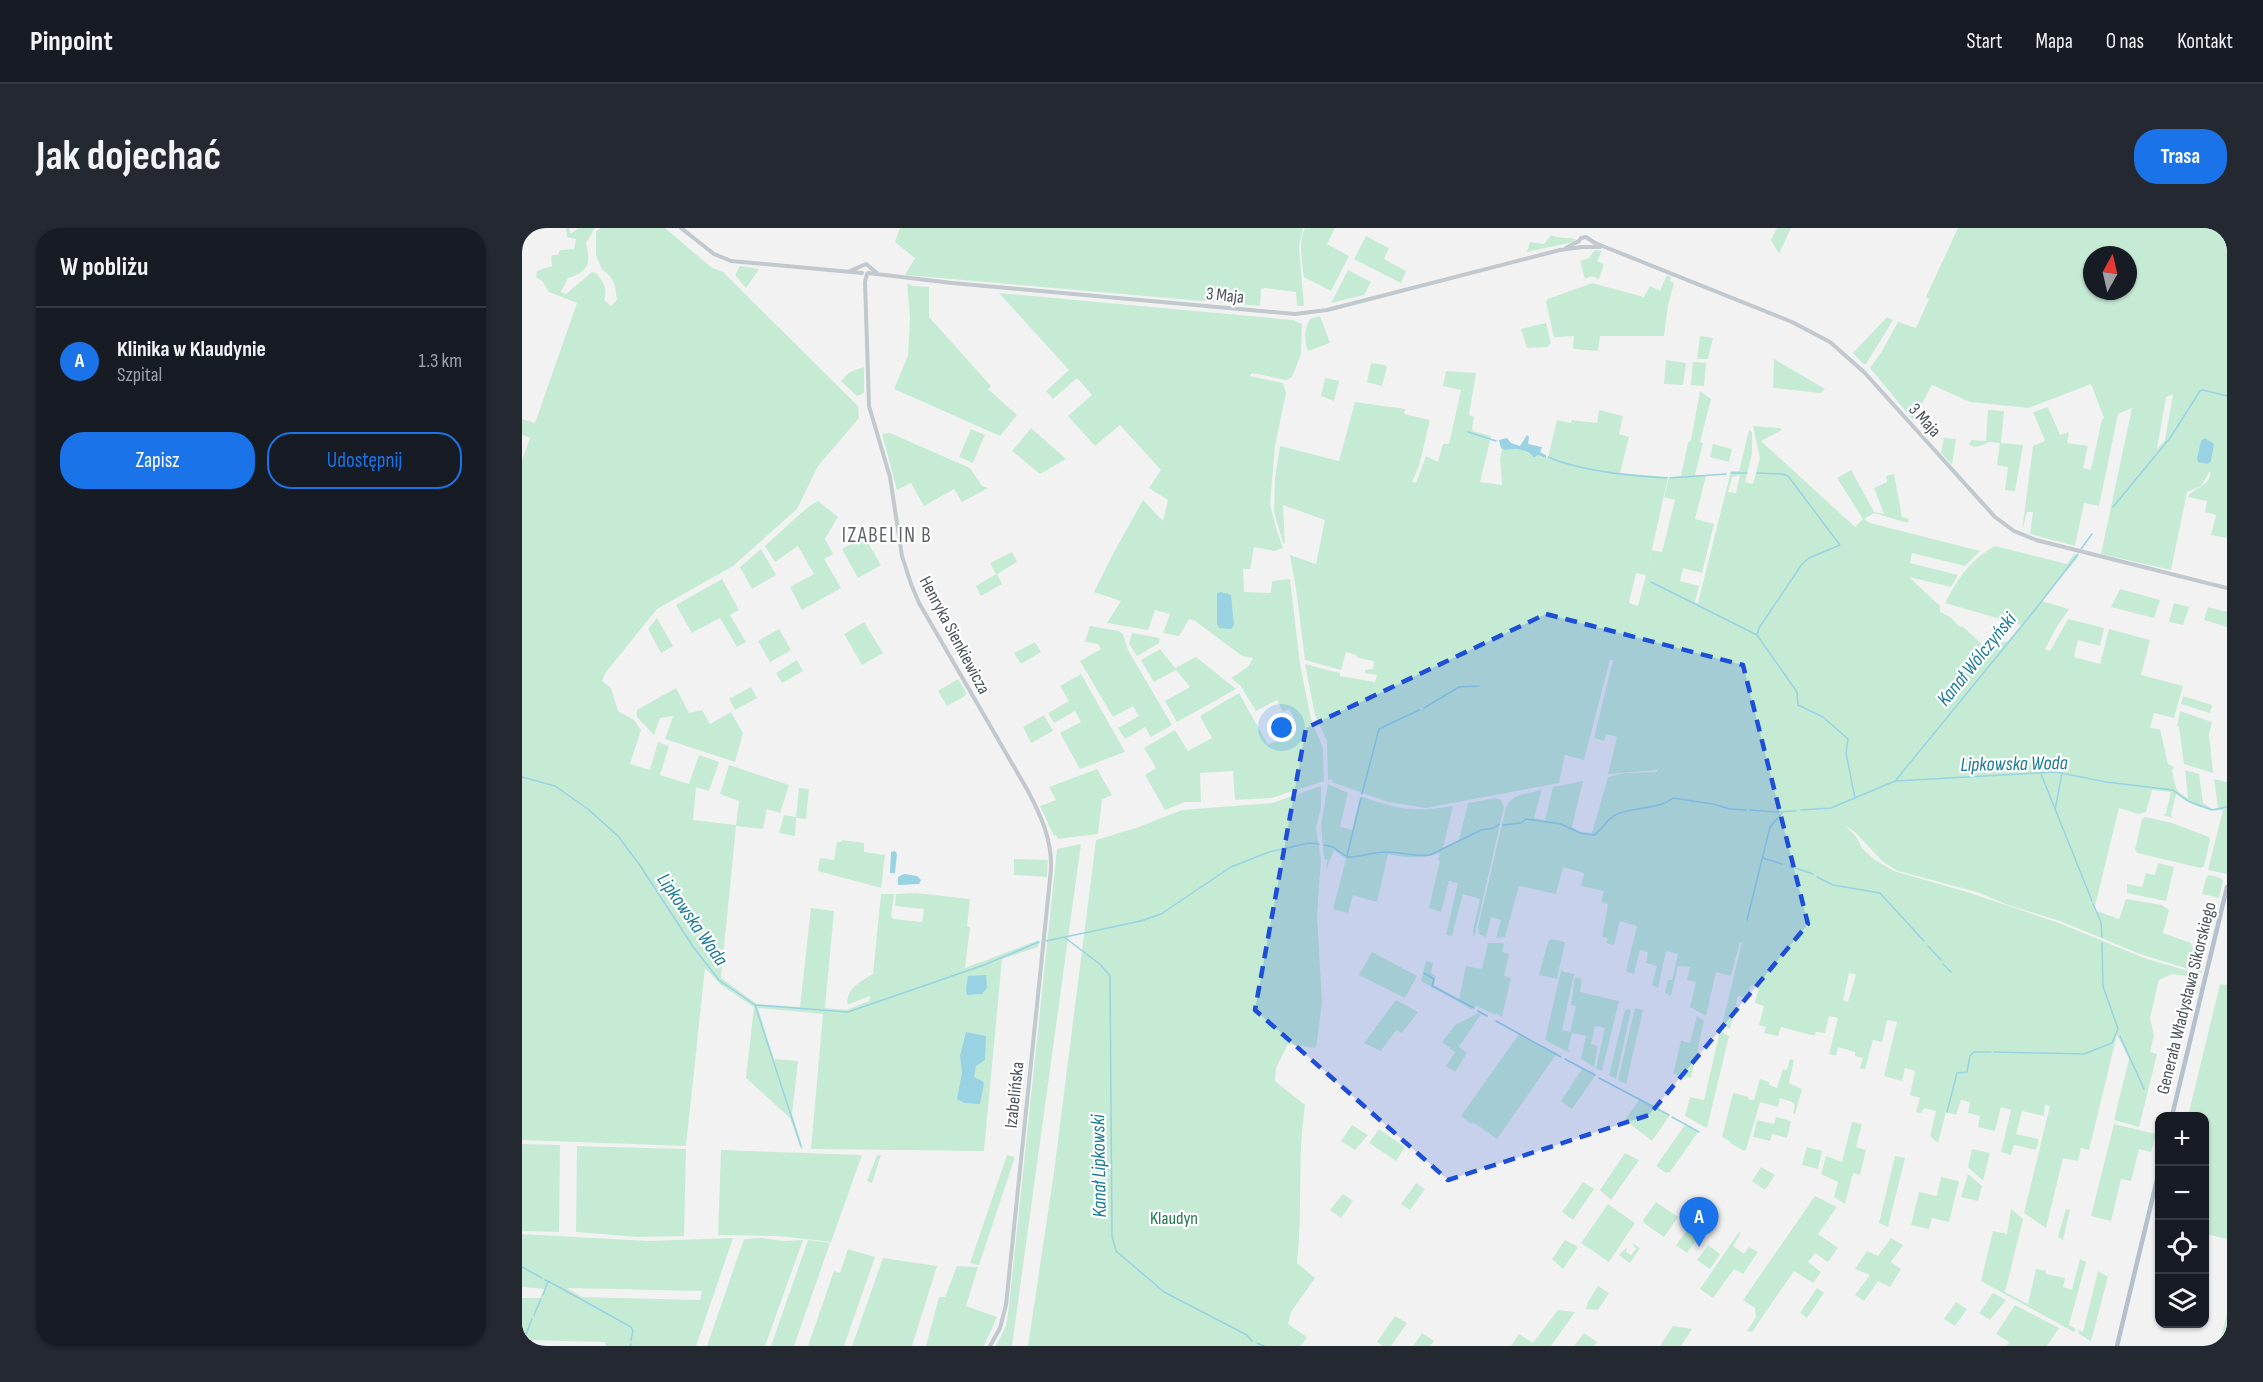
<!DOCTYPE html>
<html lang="pl">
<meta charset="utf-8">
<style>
body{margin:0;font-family:"Sofia Sans Condensed",sans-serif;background:#242831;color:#f1f3f6}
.controls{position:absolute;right:18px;bottom:18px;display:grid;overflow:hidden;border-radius:12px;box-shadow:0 2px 4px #0004}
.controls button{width:54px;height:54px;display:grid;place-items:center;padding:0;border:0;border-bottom:2px solid #363941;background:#171b24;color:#f1f3f6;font:30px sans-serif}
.compass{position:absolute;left:1561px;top:18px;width:54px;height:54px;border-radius:50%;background:#171b24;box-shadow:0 2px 4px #0004;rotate:8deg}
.you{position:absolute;left:760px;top:500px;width:21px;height:21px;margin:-15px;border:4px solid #fff;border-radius:50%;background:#1a73e8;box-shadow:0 0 0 9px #1a73e833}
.badge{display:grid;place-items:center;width:39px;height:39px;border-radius:50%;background:#1a73e8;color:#fff;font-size:20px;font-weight:700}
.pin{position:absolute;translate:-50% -50px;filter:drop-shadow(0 2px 3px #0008)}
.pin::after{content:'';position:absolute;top:32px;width:21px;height:18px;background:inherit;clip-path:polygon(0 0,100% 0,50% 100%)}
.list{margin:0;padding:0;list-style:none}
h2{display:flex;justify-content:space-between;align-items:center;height:78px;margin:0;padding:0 24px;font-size:26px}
h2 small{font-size:20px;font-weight:400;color:#9ea1a6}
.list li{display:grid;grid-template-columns:39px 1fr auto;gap:18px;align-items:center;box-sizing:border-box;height:108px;padding:0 24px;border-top:2px solid #363941}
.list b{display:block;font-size:22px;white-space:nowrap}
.list p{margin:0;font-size:20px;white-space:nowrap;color:#9ea1a6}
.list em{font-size:20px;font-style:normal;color:#9ea1a6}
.actions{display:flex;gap:12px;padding:18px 24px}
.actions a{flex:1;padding:14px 0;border:2px solid #1a73e8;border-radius:24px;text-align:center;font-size:21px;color:#1a73e8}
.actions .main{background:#1a73e8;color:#fff}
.icon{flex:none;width:33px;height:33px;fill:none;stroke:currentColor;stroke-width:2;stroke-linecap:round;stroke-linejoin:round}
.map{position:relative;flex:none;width:1705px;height:1118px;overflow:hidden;border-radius:24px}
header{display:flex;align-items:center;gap:36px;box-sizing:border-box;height:84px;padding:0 30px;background:#171b24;border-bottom:2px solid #363941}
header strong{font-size:28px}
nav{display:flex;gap:33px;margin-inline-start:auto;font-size:21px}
.intro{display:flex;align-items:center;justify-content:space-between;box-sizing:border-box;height:144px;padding:0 36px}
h1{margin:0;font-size:42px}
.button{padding:15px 27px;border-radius:24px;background:#1a73e8;color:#fff;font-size:21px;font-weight:700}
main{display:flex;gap:36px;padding:0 36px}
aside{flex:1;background:#171b24;border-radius:24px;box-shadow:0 2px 4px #0004}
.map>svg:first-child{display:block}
</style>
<header>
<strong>Pinpoint</strong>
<nav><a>Start</a><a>Mapa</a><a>O nas</a><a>Kontakt</a></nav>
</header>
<div class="intro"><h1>Jak dojechać</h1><a class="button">Trasa</a></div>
<main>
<aside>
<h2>W pobliżu<small></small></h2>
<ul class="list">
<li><span class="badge">A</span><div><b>Klinika w Klaudynie</b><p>Szpital</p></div><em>1.3 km</em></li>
</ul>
<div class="actions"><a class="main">Zapisz</a><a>Udostępnij</a></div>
</aside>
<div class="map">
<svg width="1705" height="1118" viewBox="0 0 1705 1118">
<rect width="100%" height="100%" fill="#f3f2f2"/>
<path fill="#c6ebd5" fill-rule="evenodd" d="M44 0H47L49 6 56 0H72V2L64 15C69 36 67 43 46 50L39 64 44 66 70 44 74 45C81 52 86 62 82 72L89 78 95 72C93 58 93 49 80 42L74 27V3L79 0H143L190 40 201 44 336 178 337 190 296 238 275 281 211 338 135 381 84 444 80 453 89 460 96 483 112 492 119 502 108 536 128 542 136 514 147 518 138 547 167 556 177 527 197 534 187 563 174 559 171 592 214 597 217 573 198 566 207 537 267 557 258 585 245 581 241 601 214 598 199 750 235 776 278 779 289 680 312 683 303 780 324 782 347 773 348 768 327 776 325 775C326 759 338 754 351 746L359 666H372L369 689 372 691 400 694 402 681 373 678 374 666 394 665 448 671 445 698 448 699 443 740 517 712 516 719 480 731 462 923 289 921 301 786 236 780 252 831 276 833 270 886 281 921H279L268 890 224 850 232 779 198 756 183 740 164 918 0 912V232L8 210 0 207V191L13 195 55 75 27 64 21 54 14 49 15 43 30 38 29 29 31 27H36L38 22 52 21 54 11 45 9Z
M378 0H781L777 19 782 78H775L774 64 743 60 739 61 738 78 383 47 393 30 373 14Z
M783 0H813L805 16 827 28 809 63 782 49C780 33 776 15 783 0Z
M1255 0H1269L1257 26 1249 12Z
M1436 0H1705V310L1689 307 1694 287 1683 284 1685 273 1666 269C1673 258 1690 258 1688 243L1679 258 1665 264 1649 342 1579 326 1610 180 1596 186 1577 278 1562 275 1553 318 1508 306 1511 284H1505L1500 303 1511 218 1523 213 1511 184 1526 179 1538 207 1547 204 1545 215 1566 218 1561 240 1569 242 1580 191 1582 190 1569 156 1507 180 1448 174 1410 157 1391 192 1348 140 1360 123 1376 94 1394 100 1407 71 1404 69ZM1570 27H1606V63H1570ZM1651 166 1643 212 1635 221 1644 169Z
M1029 7C1037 11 1045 9 1054 11L1051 14 1005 24 1008 14 1022 16Z
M844 8 867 20 862 31 884 43 879 55 832 31Z
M1073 22 1080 23 1075 33 1082 36 1077 51 1069 48 1063 51 1058 33 1067 30Z
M218 38 237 41 224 60 213 47Z
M826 42 849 54 842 67 809 75Z
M1145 47 1149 49 1148 53 1152 55 1146 77 1142 108H1078L1076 123 1051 121 1052 108 1032 109 1024 74 1026 71 1070 55 1122 69 1128 58 1138 63Z
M385 55 391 58 407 59V89L469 158 466 161 495 187 478 208 372 161 386 128 388 90Z
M477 65 771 92 780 96 779 126 770 149 764 152 730 145 728 148 761 155 764 165 753 218 748 276 754 300 761 320 752 323 732 319 728 341H721L722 364 749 365 750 353 768 351 778 436 789 491 801 520 802 553 750 570 713 572 711 543 678 545 679 574H663L643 582 623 547 634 540 622 520 653 502 666 523 690 510 678 488 717 465 746 517 772 504 770 495 773 492 767 481 761 484 755 472 734 483 718 457 709 450 726 439 731 430 720 428 673 393 667 391 657 408 641 405 648 386 633 382 626 402 585 395 599 373 572 364 592 324 621 272 641 293 646 272 627 260 639 242 598 197 573 218 546 188 570 167 555 150 531 171 524 163 547 142Z
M798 88 808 115 786 123C782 114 782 100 788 91Z
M1365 89 1371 92 1344 136H1341L1331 125Z
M1024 95 1029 115 1025 119 1005 120 999 101Z
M1178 108 1191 110 1186 131H1175Z
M1252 131 1303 161 1299 165 1251 160Z
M1144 132 1164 135 1161 157 1142 156Z
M1171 134 1184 135 1182 158 1169 157Z
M849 135 863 137 865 139 860 158 845 154Z
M342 139V165L335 168 319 153 328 144Z
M924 143 954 145 947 187 952 189 950 201 951 203 969 208 958 254 980 257 978 231 980 221 1001 222 1014 230 1016 227 1026 230 1035 192 1049 195 1050 192 1075 195 1077 182 1101 188 1097 206 1107 209 1098 245 1146 249 1125 344 1130 322 1140 324 1153 272 1142 269 1147 249 1159 248 1166 215 1169 212 1178 163 1189 171 1178 214 1181 215 1173 247 1184 248 1173 291 1192 296 1180 345 1161 340 1158 353 1177 358 1173 374 1176 375 1209 243H1217L1227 202 1230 204V225L1223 254 1231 256 1238 230 1231 198 1258 200 1260 202 1239 213 1333 299 1341 291 1315 250 1329 242 1352 284 1362 286 1352 260 1365 254 1364 248 1372 246 1380 289 1387 291 1386 295 1352 285 1342 291 1348 295 1458 323 1443 338 1390 325 1388 335 1436 347 1429 359 1387 349 1418 378V384L1428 389 1438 399 1440 398 1463 419 1486 413 1499 397 1423 375C1436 350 1449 331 1473 318L1545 336 1552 326 1557 328 1520 373 1547 381 1534 400 1523 421 1528 423 1546 391 1582 400 1578 418 1556 412 1552 429 1578 436 1587 401 1628 412 1619 447 1661 458 1652 490 1632 485 1628 500 1638 501 1646 536 1652 539 1650 542C1653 556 1652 563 1666 570L1663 542 1677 546 1681 575 1690 581 1696 580 1692 551 1705 554V646L1686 642 1701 582C1686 584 1666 576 1654 566L1649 586 1651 590 1641 587 1644 585 1649 564 1630 562 1624 584 1616 586 1597 580 1572 682 1597 691 1604 671 1640 677 1647 682 1641 705 1669 715 1678 739 1681 740 1679 745 1618 726 1538 693 1486 677 1455 664 1376 643 1360 633 1333 604 1324 598 1335 610 1340 620 1353 632 1372 643 1448 665 1537 695 1622 730 1670 744 1678 750 1650 746 1637 752 1628 790 1632 807 1628 824 1635 826 1617 899 1592 892 1607 831 1595 807 1567 922 1559 920 1556 933 1541 930 1524 1000 1502 985 1528 878 1523 877 1522 888 1500 883 1494 906 1517 911 1514 922 1492 917 1489 927 1479 924 1489 882 1479 879 1473 903 1456 899 1458 888 1446 885 1448 874 1439 872 1434 887 1424 884 1416 915 1408 908 1414 883 1402 880 1399 885 1394 884 1398 870 1388 867 1393 843 1383 840 1380 853 1362 848 1375 794 1365 792 1360 814 1351 812 1343 841H1338L1341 830 1333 828V824L1316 819 1314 828 1307 826 1316 790 1307 788 1303 805 1294 804 1293 807H1289L1259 799 1256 808 1242 805 1244 799 1237 797 1242 778 1233 775 1237 759 1229 757 1225 770 1216 768 1208 801 1200 797 1220 714H1218L1209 748 1194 744 1184 788 1168 779 1174 754 1165 752 1168 739 1156 738 1149 768 1143 765 1146 752H1150L1156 726 1144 723 1136 760 1130 757 1135 738 1124 735 1126 724 1118 722 1112 746 1104 743 1115 698 1098 693 1092 717 1084 715 1086 710 1080 709 1086 676 1079 674 1082 663 1059 658 1062 645 1041 639 1034 666 997 658 983 709 974 710 979 692 969 689 964 709 957 706 956 699 984 579C991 564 1006 567 1020 561L1012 590 1023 592 1031 559 1061 553 1050 599 1059 604 1070 605 1086 549 1103 545 1135 544V542L1086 546 1095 509 1084 506 1082 513 1072 510 1091 432H1088L1062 532 1043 527 1037 555 904 580 866 574 810 554V551L806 552 805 513 793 487 783 436 818 445V448L853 454 855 447 843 445V442L851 441 852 433 836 430 834 427 824 424 819 442 783 432 774 361 768 327 794 336 803 292 761 277 763 316 761 315 752 284 753 250 758 218 817 233 833 174 883 181 882 186 908 192 897 238 890 254 894 255 904 228 916 234 921 216H927L939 162 921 158ZM1218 247 1214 265 1206 264 1210 249ZM1114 345 1124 347 1116 378 1107 375ZM1327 745 1334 747 1326 774 1321 772Z
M803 150 817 153 812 173 799 168Z
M1466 182 1482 183 1479 215 1501 217 1493 263 1483 262 1486 239 1475 237 1478 215 1466 214 1464 216 1452 219 1447 217 1449 212 1464 213Z
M509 200 544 231 518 246 490 223Z
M449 201 463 207 451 235 437 229Z
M368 205 448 240 460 258 466 260 440 274 432 261 402 278 389 255 375 262 360 206Z
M1422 210 1434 211 1430 237 1419 225Z
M1191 216 1210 221 1207 234 1188 229Z
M296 273 316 289 303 311 311 326 302 331 319 360 280 382 268 359 292 346 276 318 253 334 243 318C256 307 283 279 296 273Z
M342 308 359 337 336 350 320 321Z
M239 321 254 347 230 361 218 339Z
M490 324 495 334 475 346 480 356 459 368 454 358 474 346 468 335Z
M200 351 217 382 208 387 224 414 215 419 198 390 170 405 154 377Z
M1598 361 1638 372 1632 390 1589 379Z
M1652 375 1667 379 1661 397 1647 394Z
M1686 379 1705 384V399L1682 392Z
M135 390 151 418 139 425 126 401Z
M342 394 361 425 340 437 322 406Z
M568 398 597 403 601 406 606 422 650 497 629 509 623 499 603 511 596 500 617 488 611 478 591 489 558 433 579 421 576 416 563 414Z
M257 401 269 422 248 434 236 413Z
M610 405 638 410 637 415 615 428 607 416Z
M513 414 519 424 499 436 492 425Z
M638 421 653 440 674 429 714 461 655 494 643 473 668 459 654 442 632 454 619 432Z
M275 432 281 443 260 455 254 445Z
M559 446 603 524 558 541 538 505 559 494 553 483 532 495 526 485 547 473 538 458Z
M436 451 444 464 443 468 425 478 416 463Z
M229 459 235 470 213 482 207 471Z
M154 460 167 485 180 482 188 496 209 484 221 505 213 534 143 511 151 488 138 490 132 507 115 489V482Z
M1661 468 1690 477 1688 485 1659 476Z
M1658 483 1690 494 1687 506 1691 545 1662 536 1657 499 1655 498Z
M522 487 531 503 509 515 501 499Z
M575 541 590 567 580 571 576 606 536 611 534 607 532 608 518 578 534 572 527 559Z
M806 556 826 565 818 599 830 602 838 570 841 569C878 582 892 584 931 578L921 620 937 612 946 575 974 570 979 572 982 579 952 710 951 702 958 671 941 666 930 708 924 707 936 655 927 653 919 684 907 680 918 633 916 632 918 625C901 631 883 630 866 626L855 674 831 667 826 685 811 681 824 631 812 622 804 642 805 632 802 631 799 597Z
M799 558V579L794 600 799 631 795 687 800 775 794 820 766 816 754 840 753 853 783 877C775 930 781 982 775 1035L793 1050 769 1084 766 1096 785 1109 779 1118H506L532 944 574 612 614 600 660 582 750 575Z
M277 560 287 561 284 591 274 590 273 608 257 605 262 587 274 589Z
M1623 589 1650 595 1687 609 1688 612 1682 638 1679 640 1615 625 1613 622 1620 591Z
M320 612 342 615V624L363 627 359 660 296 643 298 630 312 632 315 614H319Z
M559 616 490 1118H474L484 1098 487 1078 535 621Z
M492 631 526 632 525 649 492 647Z
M1636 635 1652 639 1644 673 1605 665V656L1620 659 1624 645 1633 647Z
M1687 647 1699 650 1701 653 1697 670 1680 666 1684 650Z
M1029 711 1043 714 1035 751 1017 747 1026 714Z
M966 715H982L980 724 987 726 982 748 989 750 980 789 974 785 973 787 955 778 949 781 899 753 904 733 911 735 909 745 914 748 912 757 937 771 944 738 960 741Z
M850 724 895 748 883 770 837 747Z
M1039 743 1052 746 1040 802 1048 804 1054 778 1049 777 1053 749 1060 751 1058 764 1097 773 1080 843 1074 840 1083 800 1073 798 1069 816 1076 818 1072 839 1059 831 1064 808 1050 805 1046 821 1048 825 1023 812Z
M1698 756 1705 757V1011L1683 1006 1682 888H1666Z
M874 772 896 784 880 805 874 802 859 823 842 815Z
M1113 780 1121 782 1104 856 1096 852Z
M1106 781 1109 782 1094 851 1087 847 1103 782Z
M957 785 959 786 937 819 945 825 933 844 924 838 933 824 920 814 933 797Z
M1175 788 1182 793 1169 850 1151 846 1159 813 1168 815Z
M1198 803 1207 808 1185 900 1163 888 1168 869 1182 872Z
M997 806 1035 825 975 911 951 894 949 896 939 888Z
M1268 831 1272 832 1267 855 1280 861 1273 886 1271 885 1273 877 1270 874 1258 870 1256 879 1238 874 1224 922 1222 923 1208 915V913L1200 909 1211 865 1227 869 1226 871 1232 872 1238 851 1247 854V857L1255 860 1261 841 1265 842Z
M1060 841 1073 848 1050 881 1039 873Z
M1118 871 1148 887 1130 913 1103 892Z
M1254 889 1269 893 1265 910 1250 906 1248 913 1231 909 1235 892 1252 896Z
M1330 894 1340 896 1334 919 1344 922 1338 947 1331 945 1323 976 1312 969 1316 954 1299 946 1304 928 1320 934Z
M1592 896 1634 906 1629 924 1617 921 1609 953 1599 951 1589 993 1569 988Z
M830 897 846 907 833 922 819 913Z
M1163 897 1176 904 1148 944 1144 945 1134 938Z
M857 901 883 919 874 933 847 915Z
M0 916 38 917 37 1004 0 1003Z
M55 918 164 921 162 1008 115 1009 54 1004Z
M1285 919 1300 923 1296 941 1280 937Z
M1450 921 1468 925 1461 953 1446 939Z
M199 922 340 927 309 1014 255 1008 196 1007Z
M1103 925 1117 932 1089 972 1078 962Z
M355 927H359L350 955 345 953Z
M485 927 493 929 457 1037 448 1035Z
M1373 928 1383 930 1366 999 1357 995Z
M1239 939 1253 947 1243 962 1230 953Z
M1446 946 1460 958 1456 973 1439 969Z
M1419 949 1437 953 1427 994 1410 990 1407 1001 1389 997 1397 964 1415 968Z
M1061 954 1072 961 1051 992 1040 984Z
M894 955 903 961 888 982 879 976Z
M821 966 831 973 819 990 808 982Z
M1293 968 1315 979 1296 1006 1316 1020 1306 1034 1293 1025 1286 1034 1299 1044 1291 1055 1272 1043 1230 1104 1225 1103 1234 1089 1233 1080 1221 1072Z
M1174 972 1182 978 1169 997 1179 1005 1165 1025 1154 1017 1168 998 1160 991Z
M1134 974 1156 989 1142 1009 1122 995 1121 992Z
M1086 976 1113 995 1087 1034 1059 1015Z
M1489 981 1501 991 1483 1064 1506 1076 1514 1041 1524 1043V1046L1543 1050 1541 1059 1550 1062 1558 1031 1564 1034 1547 1097 1554 1101 1552 1104 1459 1053 1471 1003 1485 1006Z
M1544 981 1548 982 1541 1012 1536 1009Z
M1217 1004 1219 1005 1211 1018 1222 1026 1227 1019 1236 1024 1221 1046 1212 1041 1191 1070 1178 1061Z
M0 1006 126 1013 211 1010 174 1118H84L83 1114 5 1112 0 1118V1070H18L22 1061 0 1059ZM45 1060 179 1063H180L178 1072 60 1069Z
M240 1010 261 1013 281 1012 243 1118H185L222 1011Z
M1369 1010 1381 1017 1369 1034 1379 1041 1368 1059 1356 1053 1342 1073 1333 1067 1348 1047 1333 1041 1345 1023 1356 1028Z
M286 1012 308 1015 272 1118H249Z
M1043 1012 1056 1019 1041 1041 1030 1031Z
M1109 1014 1118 1020 1108 1035 1097 1027 1104 1020 1105 1021 1104 1024 1109 1027 1114 1021Z
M1186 1017 1198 1026 1188 1041 1175 1032Z
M326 1021 353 1029 322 1118H286L312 1043 318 1045Z
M361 1030 415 1038 390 1118H330Z
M435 1038 456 1039 444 1078 475 1089 462 1118H404L417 1069H423Z
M1576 1043 1586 1049 1569 1113 1557 1106 1556 1102 1561 1104Z
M1076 1058 1087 1065 1076 1082 1064 1081 1066 1074Z
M1295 1060 1302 1065 1285 1090 1278 1085Z
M1471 1065 1484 1072 1468 1092 1457 1085Z
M1434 1074 1445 1081 1433 1098 1422 1091Z
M1493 1077 1537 1100 1525 1118H1485L1487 1114 1474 1106Z
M1036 1082 1053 1084 1029 1118H989L997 1106 1011 1115Z
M1705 1085V1118H1697Z
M873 1088 885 1095 869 1118H861L855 1114Z
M1151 1098 1170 1101 1159 1118H1138Z
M900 1105 912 1113 908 1118H891Z
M1062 1105 1075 1114 1072 1118H1052Z"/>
<path fill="#98d2e3" d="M1005 207 1007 209 1006 216 1020 219 1018 224 1024 227V230L1016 227 1012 230C1006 221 994 220 983 222L979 220 977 212 985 210 989 215 998 218Z
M1683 210 1692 216 1689 233 1686 236 1676 234 1675 231 1679 213Z
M699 364 709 367 712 397 709 401 697 400 695 396V365Z
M373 623 375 626 373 645H368L369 624Z
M382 646 395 648 399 652 397 656 376 657V649Z
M464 747 465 760 460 766 445 767 444 761 446 748Z
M444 804 464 808 463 832 454 838 452 849 460 853 462 855 458 876 442 875 435 871 440 845 438 828Z"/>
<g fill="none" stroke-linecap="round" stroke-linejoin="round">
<path stroke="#98d2e3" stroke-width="1.5" d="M946 204 974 213
M1026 229C1058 243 1110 248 1145 250
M1209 245H1225
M1235 245 1260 246 1266 248 1318 317 1287 330 1280 336 1237 400 1235 407 1275 464 1276 477 1301 489 1326 511 1324 525 1333 570
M1148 250 1204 246
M1591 279 1648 210 1678 163 1681 162 1705 168
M1559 321 1570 306
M1129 354 1235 407
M902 480 937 459 957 458
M1519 546 1570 673
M0 549 33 558 66 581 96 608 117 636 172 720 197 752 233 777 326 784 462 737 517 714
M1374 552 1512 383 1556 326
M840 566 857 501 897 482
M1228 582 1253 584 1274 583
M1279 582 1309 580 1373 553 1534 544 1584 554 1651 562 1666 573 1690 582 1705 579
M1533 582 1540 545
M981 597 999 595 1004 591 1039 596 1058 605 1072 607C1080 602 1085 591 1093 587 1112 578 1135 582 1151 570L1191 576 1208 581 1224 582
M802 617 811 619 825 629C839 629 851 624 864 624 879 624 894 629 908 627L959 602 972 600 977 596
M825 628 839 570
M1241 630 1260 636
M1268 638 1291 646
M1295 649 1311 657 1358 665 1402 713
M1571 676 1579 694 1580 709
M1225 692 1248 599 1262 583
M542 709 579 737 588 748 590 1008 594 1023 642 1064 725 1107 730 1113
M524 713 619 693 639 686 709 639 747 624 787 615 797 616
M1406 718 1419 732
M1421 736 1429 744
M902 745 912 751 910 758 952 780
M233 777 279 918
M956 783 965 788
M974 793 1039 829
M1598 808 1622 861
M1472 824 1562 826 1590 815 1596 801 1581 758 1580 715
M1043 831 1073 847
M1077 850 1147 887
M1425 884 1435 845 1445 844 1448 828 1452 824H1469
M1150 889 1177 904
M0 1039 20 1050
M26 1053 109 1099 111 1103 109 1112
M21 1067 26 1053 23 1052
M12 1087 19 1071
M3 1109 10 1091
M0 1115 1 1113
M735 1115 742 1118
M108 1118 109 1116"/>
<path stroke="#c1c8ce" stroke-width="4" d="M159 0 192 26 209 33 340 45
M1057 13 1059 10 1064 9 1073 15 1270 94 1308 114 1342 144 1473 289 1492 303 1514 312 1705 360
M1044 20 1057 13
M328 43 344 36 355 45
M346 45 430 55 773 86 805 82 1038 22 1060 19H1078
M345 46 343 54 347 178 368 249 380 328 389 356 397 375 506 563C519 588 530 611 529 641L484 1077 478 1100 468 1118"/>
<path stroke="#b5c0cd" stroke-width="4.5" d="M1650 888 1705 659
M1595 1118 1638 939"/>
</g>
<path fill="#1d4ed8" fill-opacity="0.2" stroke="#1d4ed8" stroke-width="4.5" stroke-dasharray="12 8" stroke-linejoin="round" d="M1024 386 1221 437 1286 696 1127 887 926 952 733 782 784 500Z"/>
<g text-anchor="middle" stroke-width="4.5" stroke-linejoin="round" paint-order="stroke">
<g font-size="18" fill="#4b545d" stroke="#fff">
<text transform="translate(703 67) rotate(6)" y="6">3 Maja</text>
<text transform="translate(1403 192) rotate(48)" y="6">3 Maja</text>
<text transform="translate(433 407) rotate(62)" y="6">Henryka Sienkiewicza</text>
<text transform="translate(1664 770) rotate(-76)" y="6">Generała Władysława Sikorskiego</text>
<text transform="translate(492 867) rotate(-84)" y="6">Izabelińska</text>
</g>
<g font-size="18" fill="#23774e" stroke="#fff">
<text x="652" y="996">Klaudyn</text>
</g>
<g font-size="20" font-style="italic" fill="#1c7b97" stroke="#fff">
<text transform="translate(1454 431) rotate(-51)" y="7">Kanał Wólczyński</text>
<text transform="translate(1492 535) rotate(-1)" y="7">Lipkowska Woda</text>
<text transform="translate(171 691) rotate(55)" y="7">Lipkowska Woda</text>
<text transform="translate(576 938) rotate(-91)" y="7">Kanał Lipkowski</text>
</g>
<g font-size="21" letter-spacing="1.5" fill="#5f6266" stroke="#fff">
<text x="365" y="314">IZABELIN B</text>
</g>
</g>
</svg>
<div class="controls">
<button>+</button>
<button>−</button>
<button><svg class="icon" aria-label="locate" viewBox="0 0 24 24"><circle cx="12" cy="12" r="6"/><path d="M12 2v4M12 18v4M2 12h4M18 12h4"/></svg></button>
<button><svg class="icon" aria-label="layers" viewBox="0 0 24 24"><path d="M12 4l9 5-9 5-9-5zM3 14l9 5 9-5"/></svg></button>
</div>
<svg class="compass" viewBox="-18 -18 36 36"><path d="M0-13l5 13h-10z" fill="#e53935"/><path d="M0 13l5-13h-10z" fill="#9ea1a6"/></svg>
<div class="you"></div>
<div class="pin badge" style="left:1177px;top:1019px">A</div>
</div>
</main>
